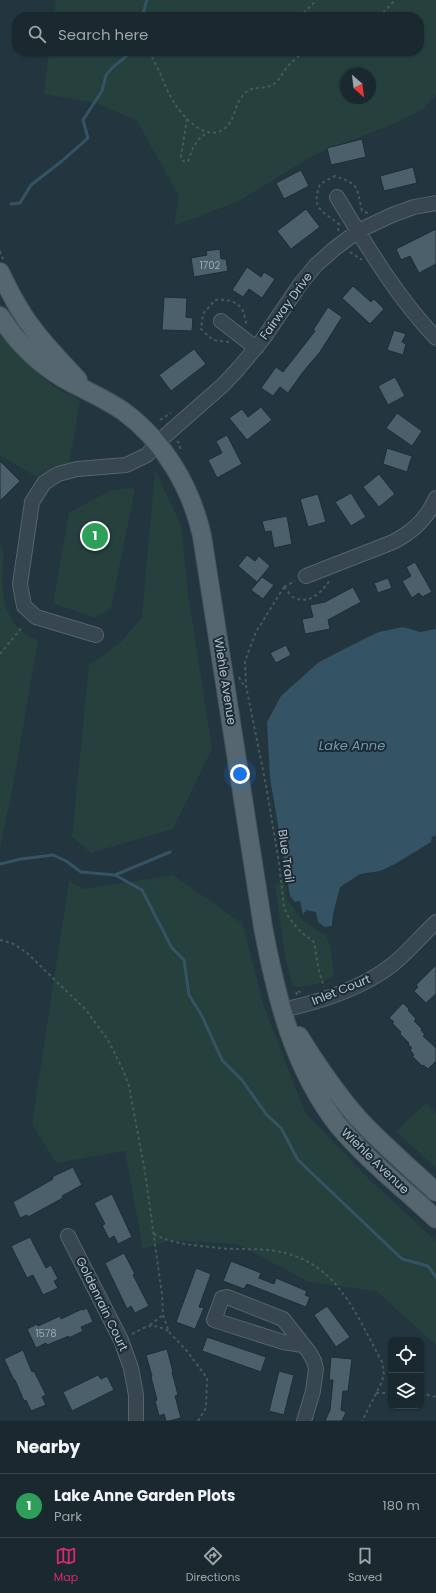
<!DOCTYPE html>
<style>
body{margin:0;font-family:Poppins,sans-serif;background:#27343b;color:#f1f3f6}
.controls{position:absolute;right:12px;bottom:12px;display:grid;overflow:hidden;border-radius:8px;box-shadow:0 1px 3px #0004}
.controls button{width:36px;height:36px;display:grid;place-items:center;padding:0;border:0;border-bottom:1px solid #38444b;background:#1a282f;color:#f1f3f6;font:20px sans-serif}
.compass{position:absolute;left:340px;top:68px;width:36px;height:36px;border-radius:50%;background:#1a282f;box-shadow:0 1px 3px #0004;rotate:152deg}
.you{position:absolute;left:240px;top:774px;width:14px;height:14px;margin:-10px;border:3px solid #fff;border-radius:50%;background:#1a73e8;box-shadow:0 0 0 6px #1a73e833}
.badge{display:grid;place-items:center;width:26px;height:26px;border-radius:50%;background:#db2777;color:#fff;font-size:13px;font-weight:700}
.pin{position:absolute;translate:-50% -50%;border:2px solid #fff;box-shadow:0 1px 4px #0006}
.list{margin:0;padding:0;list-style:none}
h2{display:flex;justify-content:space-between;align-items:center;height:52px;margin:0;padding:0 16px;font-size:17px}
h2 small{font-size:13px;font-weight:400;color:#9fa6aa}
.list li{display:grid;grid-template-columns:26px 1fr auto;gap:12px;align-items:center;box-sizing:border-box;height:64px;padding:0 16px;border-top:1px solid #38444b}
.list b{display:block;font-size:15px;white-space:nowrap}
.list p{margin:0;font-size:13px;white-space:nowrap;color:#9fa6aa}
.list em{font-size:13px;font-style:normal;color:#9fa6aa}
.icon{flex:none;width:22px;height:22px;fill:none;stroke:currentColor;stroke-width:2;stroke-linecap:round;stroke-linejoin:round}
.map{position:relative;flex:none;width:436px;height:1421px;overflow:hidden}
.search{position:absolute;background:#1a282f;box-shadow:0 1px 3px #0004;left:12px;right:12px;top:12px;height:44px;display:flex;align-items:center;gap:10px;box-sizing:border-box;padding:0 14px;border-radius:16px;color:#9fa6aa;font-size:15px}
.sheet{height:116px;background:#1a282f}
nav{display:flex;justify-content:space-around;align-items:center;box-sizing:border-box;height:56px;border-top:1px solid #38444b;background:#1a282f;font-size:11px;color:#9fa6aa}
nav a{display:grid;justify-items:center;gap:2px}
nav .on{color:#db2777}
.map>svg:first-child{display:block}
</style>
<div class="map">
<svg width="436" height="1421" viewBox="0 0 436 1421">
<rect width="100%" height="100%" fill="#23353f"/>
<path fill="#25403d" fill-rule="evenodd" d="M56 0H436V95L423 109 391 125 314 155 239 201 174 226 179 196 137 121 96 103 44 94 49 51H419V17H54ZM346 74H370V98H346Z
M0 330 41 376 56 388 80 400 69 464 54 466 38 477C24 471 14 462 0 456Z
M155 470 181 525 188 593 212 749 173 829 91 853 72 837 89 665 122 641 142 617Z
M130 488 135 489 111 608 95 618 53 603 69 513 109 491Z
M0 547 4 551C0 586 0 627 38 640L13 786 0 848Z
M173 875 243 924 264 1007 305 1112 368 1178 436 1241V1345L376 1291 309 1282 237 1244 171 1240 143 1249 125 1151 56 1163 32 1124 69 881 84 889Z
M285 881 287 899 301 919 326 936 331 948 334 976C319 984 310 987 293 987L285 957 275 884Z
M426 1103 436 1113V1168L396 1131Z"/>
<path fill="#345465" d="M403 627 420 632 436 629V835L432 837 431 842 395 864 380 871 360 874 340 887C337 899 332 914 332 926L325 927 318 922 316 912 306 910 303 915 300 901 295 902 290 896 270 778 267 722 281 696 319 662 368 637 379 632Z"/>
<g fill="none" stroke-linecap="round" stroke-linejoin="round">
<path stroke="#345465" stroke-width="3" d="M142 17 147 0
M11 204 20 203 31 185 62 161 88 138 83 120 102 91 106 75 113 67 129 54V51
M0 864 21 859 53 855 66 861 81 872 115 875 170 852
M115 875 142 890 172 948 184 960 189 995 202 1016 222 1060 242 1080 266 1114 281 1128 298 1160 402 1259 428 1266 436 1277"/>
</g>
<path fill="#4b606a" stroke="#1e2d36" d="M362 139 366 157 331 165 327 148Z
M413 167 417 183 384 191 380 176Z
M301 170 309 186 284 199 276 183Z
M306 209 320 227 291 249 277 231Z
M436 229V264L419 273 410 256 401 260 396 249Z
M220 249 221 259H226L228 271 194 277 191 258 207 255 206 251Z
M247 267 261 277 264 272 275 279 262 298 249 289 243 297 232 290Z
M353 286 371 302 374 299 384 309 370 324 342 298Z
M164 297 187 298 186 317 193 318 192 331 162 330Z
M328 307 342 317 320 352 303 372 288 393 280 387 273 396 261 388 276 367 283 372 315 331 313 330Z
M394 330 406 334 402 342 406 344 403 355 387 350Z
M194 349 206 364 171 391 159 375Z
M395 377 405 396 388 405 378 386Z
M261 407 272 420 247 440 229 418 242 409 248 417Z
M397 413 422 431 412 446 386 428Z
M227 435 242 464 217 478 208 460 222 453 216 441Z
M387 448 412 456 407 472 383 464Z
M0 461 20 481 0 501Z
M379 474 395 494 379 507 363 487Z
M351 493 366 517 351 526 335 502Z
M318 494 326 522 308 527 300 499Z
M287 516 292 544 274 548 271 531 265 532 262 521Z
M247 555 255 561 259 556 270 566 257 582 238 566Z
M415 562 432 592 422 597 419 593 412 598 402 581 411 576 406 567Z
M262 577 274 585 263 599 251 590Z
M388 578 392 588 378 593 374 583Z
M353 587 361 602 328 620 330 629 305 634 302 619 313 617 310 605 325 602Z
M286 645 291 655 276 663 270 653Z
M436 965V994L426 1003 414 991 418 987 416 985Z
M403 1003 409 1009 408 1010 416 1019 414 1021 422 1029 421 1030 425 1035 423 1036 436 1048V1061L428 1069 423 1065 422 1066 412 1056 414 1055 410 1050 412 1048 408 1044 409 1043 400 1034 401 1032 392 1023 394 1022 389 1018Z
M73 1167 82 1185 62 1196 63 1198 28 1217 27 1215 20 1218 13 1202 53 1179 52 1177Z
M112 1194 132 1237 118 1244 114 1236 109 1239 102 1225 105 1224 94 1203Z
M30 1237 46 1268 51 1265 58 1279 54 1281 58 1288 43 1295 33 1275 27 1278 11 1246Z
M124 1253 135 1274 133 1275 149 1306 135 1313 131 1306 127 1309 105 1263Z
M231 1261 261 1273 259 1278 274 1284 276 1278 307 1291 305 1295 310 1297 306 1307 247 1284 244 1289 223 1281Z
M196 1268 211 1274 199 1307 204 1308 195 1329 176 1322Z
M327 1306 350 1337 336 1347 314 1315Z
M87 1308 93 1322 81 1327 83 1331 69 1338V1336L47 1345 46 1343 36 1348 27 1329 37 1324 38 1326 60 1316 61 1319 82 1309 83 1310Z
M207 1337 266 1357 261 1372 202 1351Z
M167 1349 173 1372H172L178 1395 175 1396 181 1418 169 1421H166L164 1414 159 1416 155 1401 157 1400 151 1377 152 1376 146 1355Z
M23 1350 32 1372 34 1371 46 1395 42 1397 46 1405 31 1411 26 1400 24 1401 15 1380H14L4 1359Z
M331 1357 352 1359 348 1391H343L341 1410 346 1412 342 1421H325L330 1410 333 1380H329Z
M279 1371 294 1375 284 1415 269 1411Z
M98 1375 101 1379 107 1376 114 1390 72 1411 63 1392Z"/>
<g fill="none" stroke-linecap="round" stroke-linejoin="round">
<defs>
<path id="minor" d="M337 197C367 246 396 296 436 338
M221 321 256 348
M306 576 393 542C413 532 427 519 436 498
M96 635 36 617 24 606 20 584 32 502 44 483 58 474 77 469 126 465 147 455 157 443 223 385 238 369 263 339 301 283 316 265 334 249 358 231 392 215 414 207 436 203
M282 1010C320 1002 361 989 392 965 408 952 421 936 436 922
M68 1236 121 1340 131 1368 136 1395V1421
M303 1345 283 1342 214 1320 222 1298 227 1297 283 1319 309 1352 314 1361 316 1369 313 1391 304 1421"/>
<path id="major" d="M0 272C9 291 18 309 31 326 45 346 62 362 78 380
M0 316C18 344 43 368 72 383 89 392 107 400 123 411 164 441 191 487 202 536L263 927C276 996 293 1067 337 1124 366 1159 403 1188 436 1219
M299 1036C317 1065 336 1093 358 1118 382 1144 410 1168 436 1192"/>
</defs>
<use href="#minor" stroke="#55646d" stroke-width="16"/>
<use href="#major" stroke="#43525b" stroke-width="20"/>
<path stroke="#435c59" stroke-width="2" stroke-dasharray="3 3" stroke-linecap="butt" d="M299 17 317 0
M379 17 395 0
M150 51C152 59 157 66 160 73 164 82 167 91 172 99 180 114 205 143 224 129 236 120 234 103 245 93 253 85 265 90 274 84 280 80 283 71 289 65 294 60 300 55 305 51
M187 119 181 156 182 160 185 162 188 161 193 148 198 140 206 133
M338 231 339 224C321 210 311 209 320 184L335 176C360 185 356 186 362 211L368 213
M0 251 3 259
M350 252 362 260
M229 342 213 340 201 329 203 314 215 300C225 299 235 300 242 309 245 314 245 321 247 325
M160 420 171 413
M177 441 179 443 181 451
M284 587 256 632 245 661 246 686 266 785 279 863 284 907 288 916 294 924 301 932 314 942 319 972 324 987
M284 587C287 590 290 595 293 597 309 606 322 592 330 580
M284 587 295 581
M0 654 23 626
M239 677 242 683 246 686
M0 940 14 944 27 953 86 1010 108 1040 123 1070 129 1086 145 1172 162 1295 163 1315 169 1332 187 1351 207 1378 206 1408 198 1421
M297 995 296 991 301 992
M154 1234C174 1245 196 1245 218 1248 237 1250 257 1248 276 1251 338 1262 355 1313 382 1362L384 1375 380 1386 362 1421
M150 1325 163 1315
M132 1334C148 1326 151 1322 168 1331
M376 1393H391
M421 1393 436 1397"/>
<use href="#minor" stroke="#37464f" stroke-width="14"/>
<use href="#major" stroke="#55666f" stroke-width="18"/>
</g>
<g text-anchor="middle" stroke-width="4" stroke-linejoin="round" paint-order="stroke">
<g font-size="10" fill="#99a9b2">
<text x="210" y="269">1702</text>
<text x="46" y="1337">1578</text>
</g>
<g font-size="12" fill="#b3c1ca" stroke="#1c2b34">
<text transform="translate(286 306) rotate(-54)" y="4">Fairway Drive</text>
<text transform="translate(225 681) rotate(81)" y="4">Wiehle Avenue</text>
<text transform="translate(286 856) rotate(82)" y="4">Blue Trail</text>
<text transform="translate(341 990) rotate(-22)" y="4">Inlet Court</text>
<text transform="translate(375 1161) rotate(44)" y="4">Wiehle Avenue</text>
<text transform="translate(102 1304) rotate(64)" y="4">Goldenrain Court</text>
</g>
<g font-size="13" font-style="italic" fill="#719aaf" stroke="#1c2b34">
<text x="352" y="750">Lake Anne</text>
</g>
</g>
</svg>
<div class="controls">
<button><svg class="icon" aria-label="locate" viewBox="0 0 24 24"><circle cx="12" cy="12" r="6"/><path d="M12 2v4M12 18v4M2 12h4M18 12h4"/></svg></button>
<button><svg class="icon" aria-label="layers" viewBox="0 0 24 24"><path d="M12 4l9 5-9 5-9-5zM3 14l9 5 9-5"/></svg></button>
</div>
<svg class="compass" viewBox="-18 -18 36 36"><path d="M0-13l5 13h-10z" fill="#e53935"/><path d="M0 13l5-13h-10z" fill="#9fa6aa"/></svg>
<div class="you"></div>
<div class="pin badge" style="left:95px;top:536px;background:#2e9e5b">1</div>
<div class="search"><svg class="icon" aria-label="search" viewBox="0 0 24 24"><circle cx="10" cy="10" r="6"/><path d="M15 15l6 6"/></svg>Search here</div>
</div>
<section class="sheet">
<h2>Nearby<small></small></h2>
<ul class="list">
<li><span class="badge" style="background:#2e9e5b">1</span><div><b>Lake Anne Garden Plots</b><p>Park</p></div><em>180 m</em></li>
</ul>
</section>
<nav>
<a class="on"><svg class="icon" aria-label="map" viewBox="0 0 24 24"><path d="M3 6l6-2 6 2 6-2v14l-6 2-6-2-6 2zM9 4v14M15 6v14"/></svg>Map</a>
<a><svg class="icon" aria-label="directions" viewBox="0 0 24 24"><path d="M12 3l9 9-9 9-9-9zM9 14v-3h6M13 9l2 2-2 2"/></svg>Directions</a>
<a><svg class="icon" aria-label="saved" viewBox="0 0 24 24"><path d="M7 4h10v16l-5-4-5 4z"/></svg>Saved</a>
</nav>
